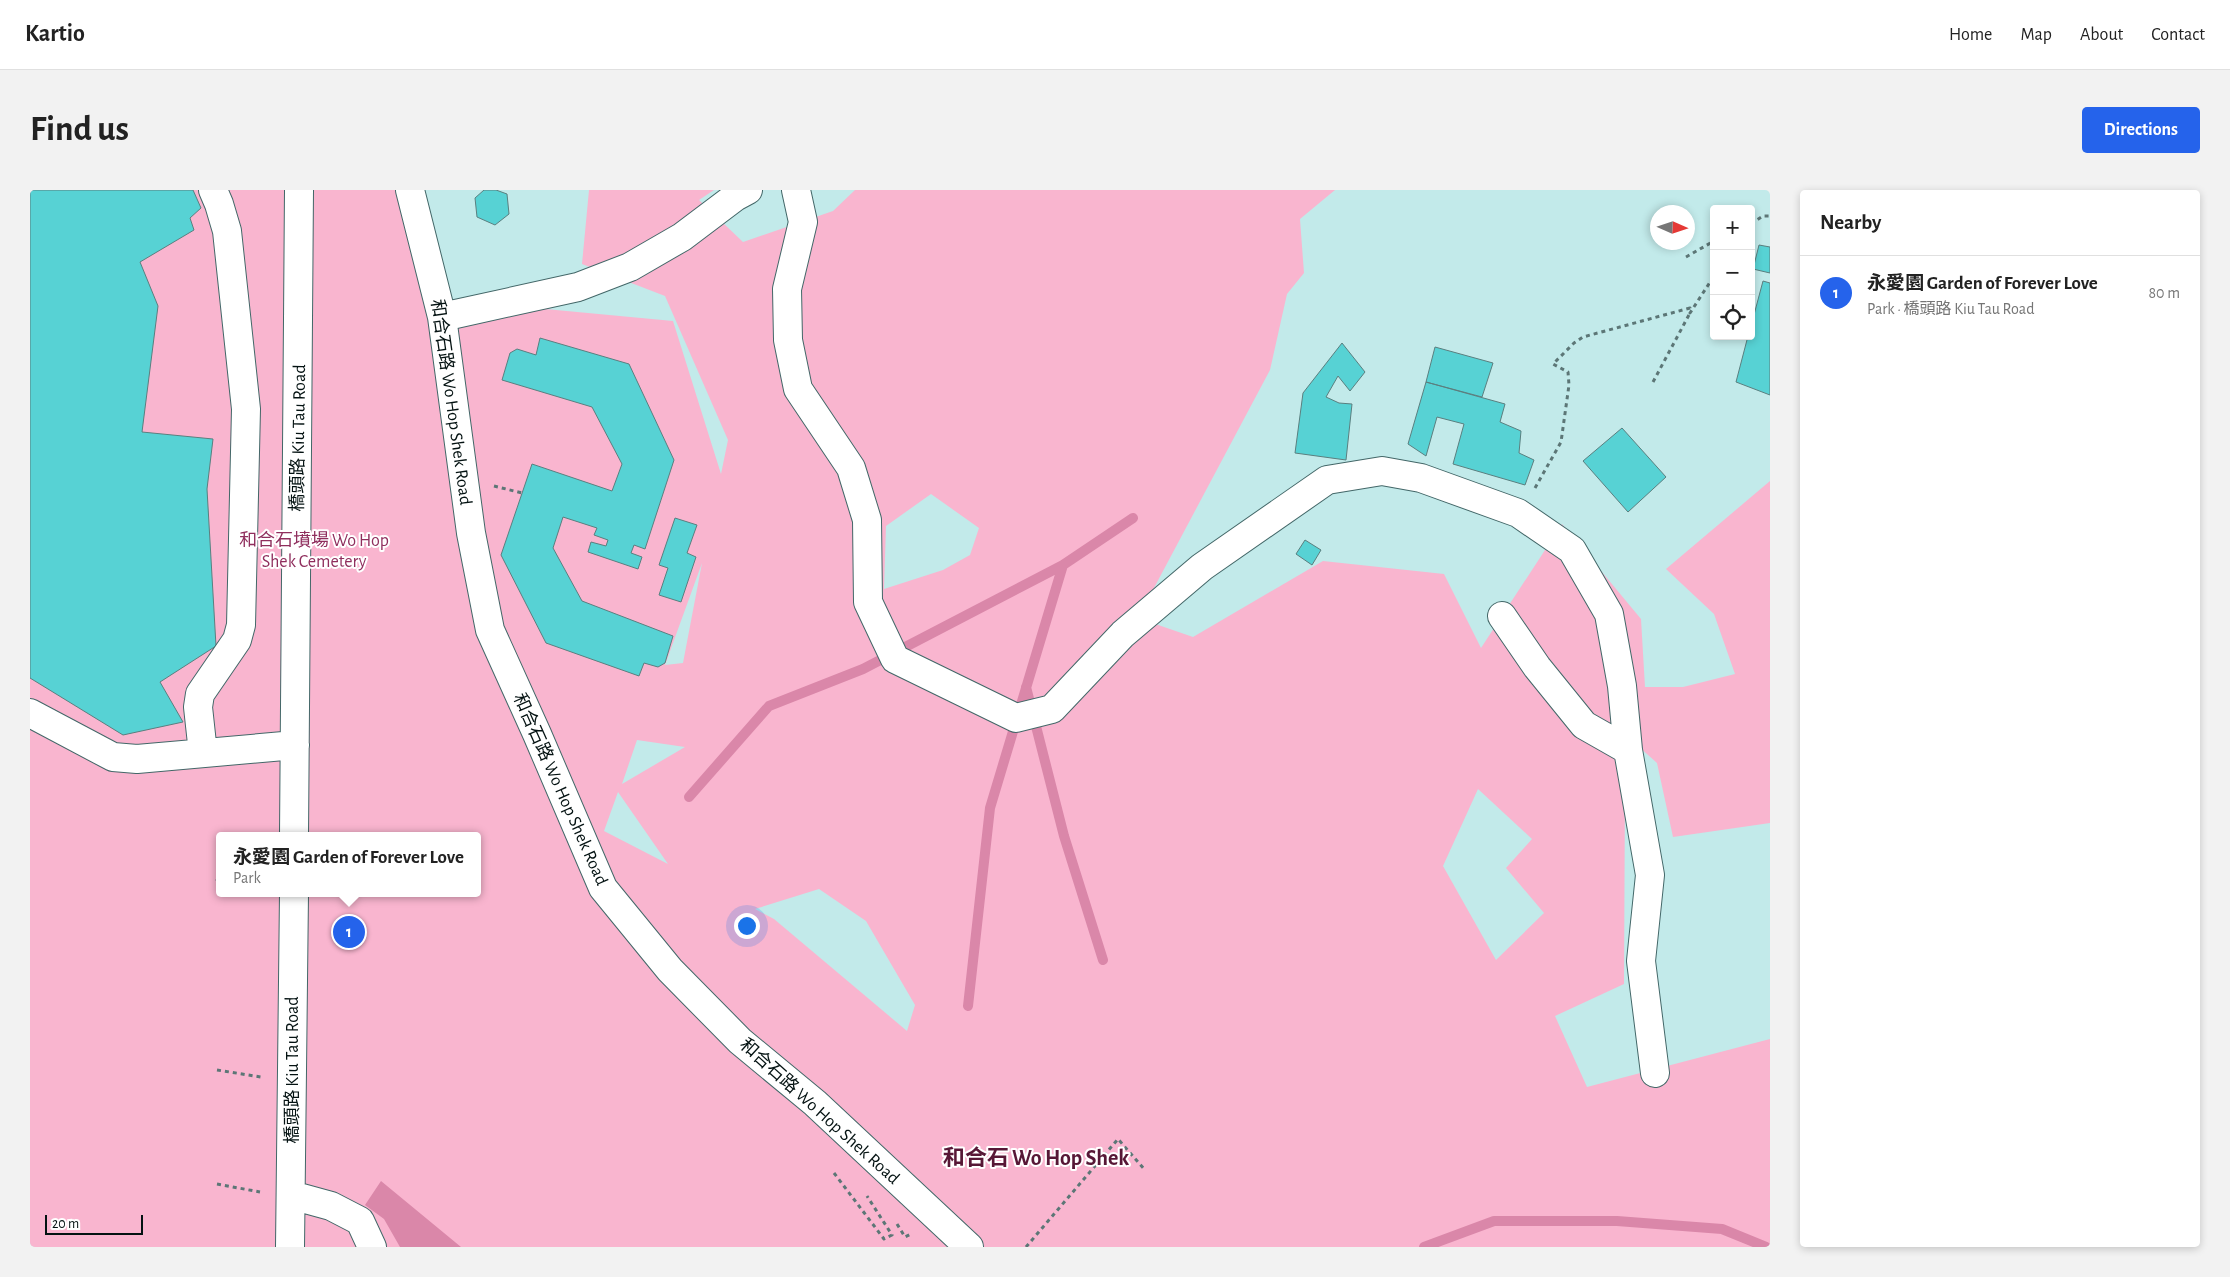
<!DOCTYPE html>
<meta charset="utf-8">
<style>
body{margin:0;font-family:"Alegreya Sans","Noto Sans TC",sans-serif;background:#f2f2f2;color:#222}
.controls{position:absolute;right:15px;top:15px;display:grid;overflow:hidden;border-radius:5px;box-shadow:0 2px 8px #0003}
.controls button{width:45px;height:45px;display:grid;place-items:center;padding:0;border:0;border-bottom:1px solid #e0e0e0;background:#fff;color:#222;font:25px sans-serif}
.compass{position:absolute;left:1620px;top:15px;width:45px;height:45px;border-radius:50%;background:#fff;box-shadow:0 2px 8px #0003;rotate:93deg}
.scale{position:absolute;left:15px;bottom:12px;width:98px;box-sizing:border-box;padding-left:5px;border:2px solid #041212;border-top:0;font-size:14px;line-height:18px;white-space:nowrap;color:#041212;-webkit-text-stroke:4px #fff;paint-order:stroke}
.you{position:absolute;left:716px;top:735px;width:18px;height:18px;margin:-12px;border:4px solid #fff;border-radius:50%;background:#1a73e8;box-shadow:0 0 0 8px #1a73e833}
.badge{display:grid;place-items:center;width:32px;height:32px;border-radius:50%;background:#2563eb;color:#fff;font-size:16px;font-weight:700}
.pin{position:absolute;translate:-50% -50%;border:2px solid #fff;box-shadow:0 1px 5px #0006}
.popup{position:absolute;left:186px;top:642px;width:265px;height:65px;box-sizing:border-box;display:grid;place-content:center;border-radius:5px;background:#fff;filter:drop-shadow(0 1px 4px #0005);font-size:16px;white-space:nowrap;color:#767676}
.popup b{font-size:19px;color:#222}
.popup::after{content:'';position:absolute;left:50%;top:100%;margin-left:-10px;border:10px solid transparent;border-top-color:#fff}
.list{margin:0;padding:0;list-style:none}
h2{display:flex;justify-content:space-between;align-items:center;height:65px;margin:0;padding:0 20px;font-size:21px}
h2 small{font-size:16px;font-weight:400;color:#767676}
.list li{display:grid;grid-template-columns:32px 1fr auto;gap:15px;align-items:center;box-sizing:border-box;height:75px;padding:0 20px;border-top:1px solid #e0e0e0}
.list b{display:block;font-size:19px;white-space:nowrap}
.list p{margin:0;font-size:16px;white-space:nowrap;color:#767676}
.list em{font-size:16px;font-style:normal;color:#767676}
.icon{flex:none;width:28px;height:28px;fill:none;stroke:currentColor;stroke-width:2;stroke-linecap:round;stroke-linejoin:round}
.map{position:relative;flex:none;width:1740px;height:1057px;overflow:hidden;border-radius:5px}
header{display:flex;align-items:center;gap:30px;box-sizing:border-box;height:70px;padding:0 25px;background:#fff;border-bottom:1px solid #e0e0e0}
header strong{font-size:24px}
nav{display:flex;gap:28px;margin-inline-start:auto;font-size:18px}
.intro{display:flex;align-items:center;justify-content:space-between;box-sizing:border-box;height:120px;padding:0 30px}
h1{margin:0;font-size:35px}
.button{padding:12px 22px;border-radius:5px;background:#2563eb;color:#fff;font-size:18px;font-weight:700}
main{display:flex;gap:30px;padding:0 30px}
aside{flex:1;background:#fff;border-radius:5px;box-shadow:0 2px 8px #0003}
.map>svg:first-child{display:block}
</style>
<header>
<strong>Kartio</strong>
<nav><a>Home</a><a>Map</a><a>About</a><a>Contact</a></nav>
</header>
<div class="intro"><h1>Find us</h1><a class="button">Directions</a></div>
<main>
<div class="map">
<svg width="1740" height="1057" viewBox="0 0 1740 1057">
<rect width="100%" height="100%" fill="#c2eaea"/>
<path fill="#f9b5cf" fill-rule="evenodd" d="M0 0H365L420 110 643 131 691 284 698 250 635 106 552 74 559 0H684L669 10 713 52 803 21 825 0H1305L1270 29 1274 83 1257 104 1240 180 1108 428 1163 447 1293 371 1414 384 1451 458 1532 334 1611 429 1615 497H1653L1705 484 1684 424 1636 379 1740 291V633L1643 647 1627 573 1608 556 1595 592 1594 794 1525 826 1557 897 1740 849V1057H0ZM901 304 949 338 940 365 913 380 854 399 856 336ZM672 373 653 473 635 475ZM607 550 655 557 592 594ZM1448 599 1502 649 1476 678 1514 723 1466 770 1413 676ZM588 602 638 674 574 641ZM190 646H448V703H190ZM789 699 836 731 885 815 877 841 744 729 725 719Z"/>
<path fill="#da87a9" d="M351 991 431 1057H370L354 1029 335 1015Z"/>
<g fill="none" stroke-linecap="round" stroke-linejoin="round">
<path stroke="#da87a9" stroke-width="10" d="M996 497 1034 646 1073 770
M659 607 739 516 833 479 1033 375 1103 328
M938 816 960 618 1033 375
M1394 1057 1464 1031H1587L1692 1039 1736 1057"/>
</g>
<path fill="#57d2d4" stroke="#5a7f7f" d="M0 0H163L171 18 160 28 164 40 110 72 128 116 112 242 183 249 177 299 186 456 130 492 153 532 93 545 0 488Z
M454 0H466L477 4 479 24 465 35 447 27 445 8Z
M1729 55 1740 57V83L1723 79Z
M1733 91 1740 93V205L1706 192 1718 146H1721V136Z
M510 148 599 174 644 270 615 359 604 355 601 363 612 367 608 379 558 362 561 352 576 356 578 350 564 345 567 338 533 327 523 358 552 411 643 446 635 473 628 477 614 473 609 486 516 453 471 365 502 274 582 301 592 274 562 217 472 190 480 163 487 159 506 165Z
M1312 153 1335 182 1320 201 1308 186 1296 207 1309 213 1322 214 1316 270 1265 263 1273 203Z
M1405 157 1463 173 1452 207 1396 192Z
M1396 192 1475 214 1470 232 1491 241 1489 263 1504 270 1495 295 1423 274 1434 234 1407 227 1396 266 1378 254Z
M1592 238 1636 287 1598 322 1553 271Z
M645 328 667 335 657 363 666 367 651 412 629 405 638 378 629 375Z
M1275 350 1291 360 1282 375 1266 364Z"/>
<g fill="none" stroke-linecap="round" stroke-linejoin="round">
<defs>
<path id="minor" d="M380 0 412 127 441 343 460 440 507 544 573 698 640 780 710 851 785 913 939 1057
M766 0 773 32 757 99 758 150 768 199 821 278 837 330 838 412 865 469 986 528 1022 519 1093 444 1172 377 1297 290 1352 281 1391 288 1488 323 1542 360 1579 424 1592 496 1598 560 1620 685 1611 771 1625 883
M412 127 548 97 600 77 652 47 705 7 718 0
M1472 426 1507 477 1554 535 1598 560
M0 523 83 567 107 569 265 555
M173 563 168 517 170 504 207 450 211 435 216 219 197 41 189 14 183 0
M264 646 269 0
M261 1005 301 1016 330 1031 342 1057
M260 1057 264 703"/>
</defs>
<use href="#minor" stroke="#436768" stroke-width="30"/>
<path stroke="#5c7676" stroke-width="3" stroke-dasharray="4 4" stroke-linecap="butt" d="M1721 34 1733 26H1740
M1656 67 1684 51
M1623 192 1660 123
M464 296 492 303
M1505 298 1531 252 1539 195 1538 182 1523 174 1544 153 1553 147 1660 118V123L1684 86
M186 689 190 691
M187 880 231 887
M804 983 854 1049 862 1045 837 1006
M187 994 230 1002
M867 1034 875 1047 881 1044
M996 1057 1088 949 1115 980"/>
<use href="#minor" stroke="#fff" stroke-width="28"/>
</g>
<g text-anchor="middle" stroke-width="4" stroke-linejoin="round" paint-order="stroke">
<g font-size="18" fill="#041212" stroke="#fff">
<text transform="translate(422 212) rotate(82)" y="6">和合石路 Wo Hop Shek Road</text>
<text transform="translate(268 248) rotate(-89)" y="6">橋頭路 Kiu Tau Road</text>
<text transform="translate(531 599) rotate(66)" y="6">和合石路 Wo Hop Shek Road</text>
<text transform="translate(262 880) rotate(-90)" y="6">橋頭路 Kiu Tau Road</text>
<text transform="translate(790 921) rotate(42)" y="6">和合石路 Wo Hop Shek Road</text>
</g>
<g font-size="18" fill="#8f2e5d" stroke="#fff">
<text x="284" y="356">和合石墳場 Wo Hop<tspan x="284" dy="21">Shek Cemetery</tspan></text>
</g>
<g font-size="22" font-weight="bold" fill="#571736" stroke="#fff">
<text x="1006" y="975">和合石 Wo Hop Shek</text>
</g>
</g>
</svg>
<div class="controls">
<button>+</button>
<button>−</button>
<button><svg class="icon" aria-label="locate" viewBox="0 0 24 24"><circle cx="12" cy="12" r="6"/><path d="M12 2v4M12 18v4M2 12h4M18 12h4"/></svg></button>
</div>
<svg class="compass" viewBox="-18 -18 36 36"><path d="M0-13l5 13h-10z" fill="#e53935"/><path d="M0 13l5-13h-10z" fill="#767676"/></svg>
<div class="scale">20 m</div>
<div class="you"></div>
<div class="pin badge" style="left:319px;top:742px">1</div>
<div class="popup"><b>永愛園 Garden of Forever Love</b>Park</div>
</div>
<aside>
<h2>Nearby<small></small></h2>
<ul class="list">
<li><span class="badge">1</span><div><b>永愛園 Garden of Forever Love</b><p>Park · 橋頭路 Kiu Tau Road</p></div><em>80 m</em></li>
</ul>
</aside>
</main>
